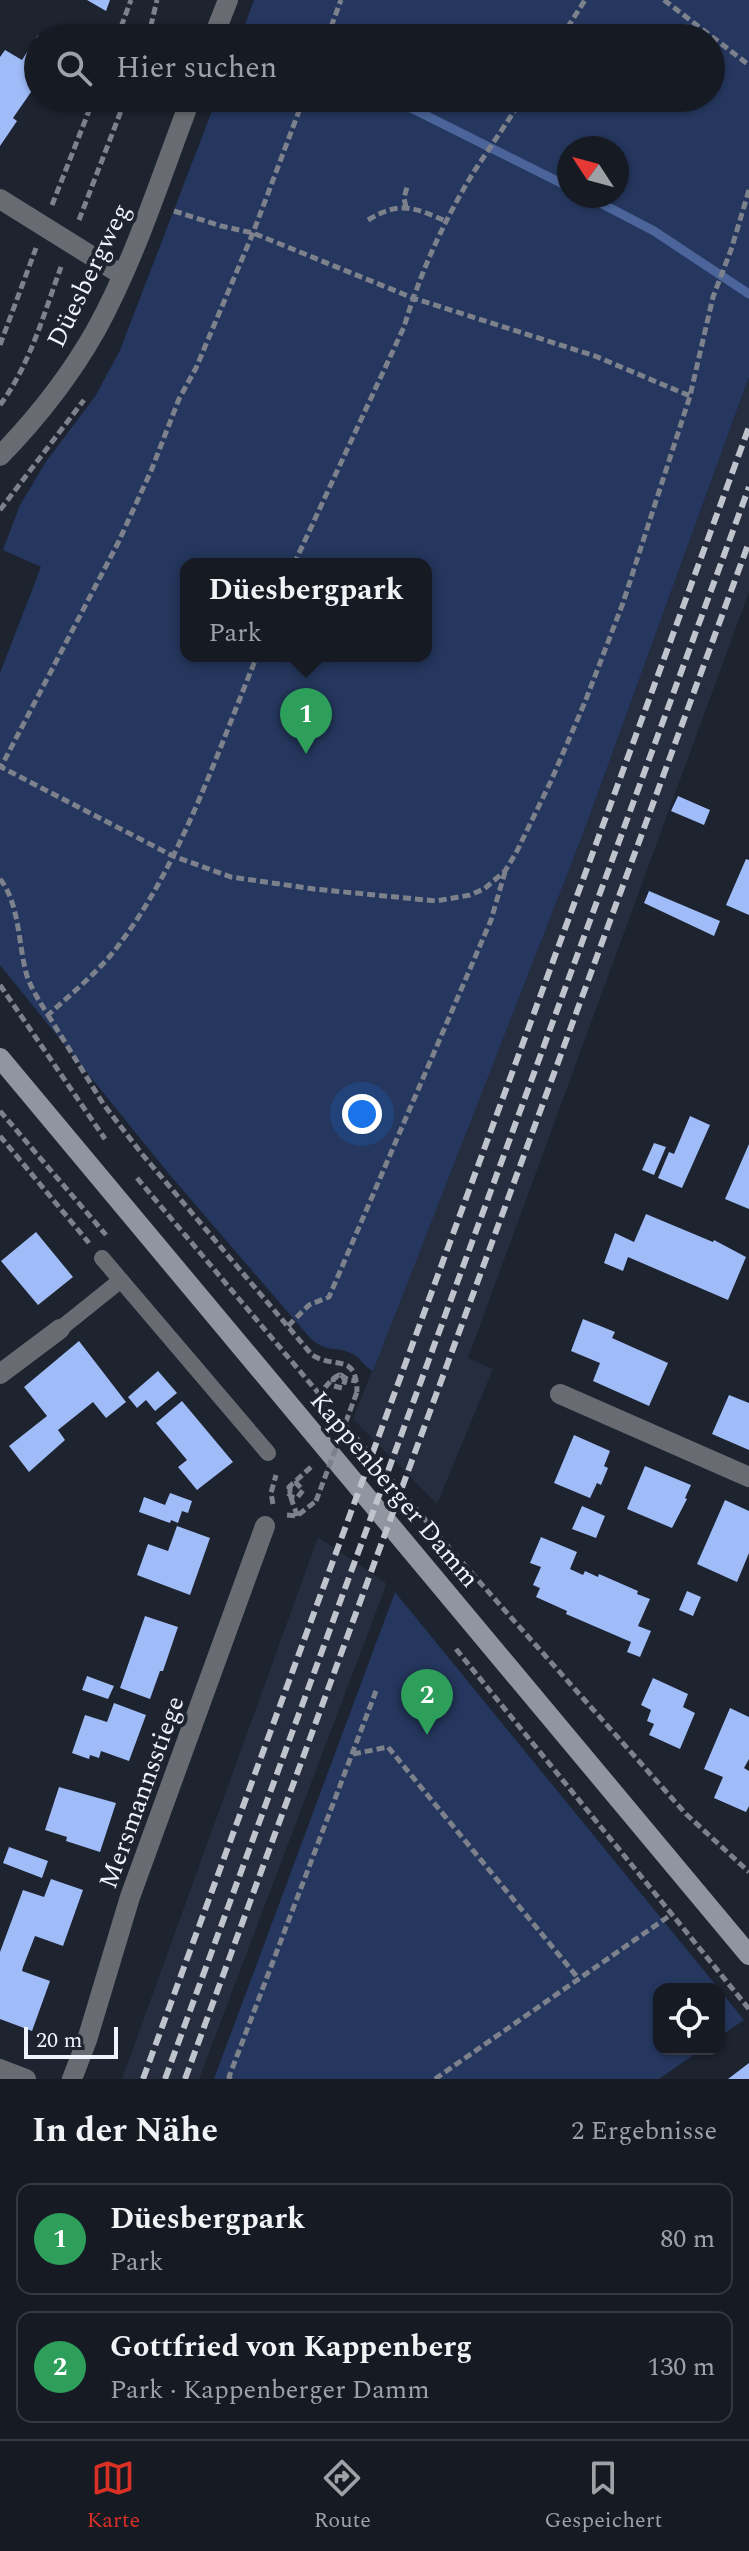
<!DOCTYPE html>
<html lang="de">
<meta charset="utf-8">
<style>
body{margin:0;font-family:Spectral,serif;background:#232730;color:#f1f3f6}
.controls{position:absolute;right:24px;bottom:24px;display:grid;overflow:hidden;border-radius:16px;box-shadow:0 2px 6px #0004}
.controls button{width:72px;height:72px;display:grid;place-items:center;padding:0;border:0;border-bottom:2px solid #353841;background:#161a23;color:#f1f3f6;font:40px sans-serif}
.compass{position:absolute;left:557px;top:136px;width:72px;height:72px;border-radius:50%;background:#161a23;box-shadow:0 2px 6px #0004;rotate:306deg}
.scale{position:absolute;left:24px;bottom:20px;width:94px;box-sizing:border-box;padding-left:8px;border:4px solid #eff3fb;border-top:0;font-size:22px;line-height:28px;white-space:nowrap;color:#eff3fb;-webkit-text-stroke:6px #1d232f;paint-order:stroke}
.you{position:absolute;left:362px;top:1114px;width:28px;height:28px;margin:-20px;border:6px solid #fff;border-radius:50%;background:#1a73e8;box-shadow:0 0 0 12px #1a73e833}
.badge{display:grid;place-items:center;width:52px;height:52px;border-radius:50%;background:#d93025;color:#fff;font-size:26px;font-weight:700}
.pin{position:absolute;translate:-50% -66px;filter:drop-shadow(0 2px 4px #0008)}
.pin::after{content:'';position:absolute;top:42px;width:28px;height:24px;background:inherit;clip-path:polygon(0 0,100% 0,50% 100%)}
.popup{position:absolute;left:180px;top:558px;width:252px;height:104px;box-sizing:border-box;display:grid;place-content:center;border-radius:16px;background:#161a23;filter:drop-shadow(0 2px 6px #0005);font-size:26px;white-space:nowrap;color:#9ea1a6}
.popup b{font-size:30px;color:#f1f3f6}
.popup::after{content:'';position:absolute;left:50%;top:100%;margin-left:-16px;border:16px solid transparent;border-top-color:#161a23}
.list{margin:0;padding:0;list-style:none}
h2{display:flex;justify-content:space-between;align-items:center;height:104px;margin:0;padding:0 32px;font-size:34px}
h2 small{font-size:26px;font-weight:400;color:#9ea1a6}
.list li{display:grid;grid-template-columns:52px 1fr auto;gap:24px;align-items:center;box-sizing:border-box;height:112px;margin:0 16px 16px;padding:0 16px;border:2px solid #353841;border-radius:16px}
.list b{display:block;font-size:30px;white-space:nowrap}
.list p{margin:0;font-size:26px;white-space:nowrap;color:#9ea1a6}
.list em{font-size:26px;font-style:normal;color:#9ea1a6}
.icon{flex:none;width:44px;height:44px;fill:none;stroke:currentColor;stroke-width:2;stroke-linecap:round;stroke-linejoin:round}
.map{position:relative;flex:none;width:749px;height:2079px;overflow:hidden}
.search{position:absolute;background:#161a23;box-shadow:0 2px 6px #0004;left:24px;right:24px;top:24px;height:88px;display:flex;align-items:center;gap:20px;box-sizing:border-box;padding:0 28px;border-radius:44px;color:#9ea1a6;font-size:30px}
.sheet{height:360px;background:#161a23}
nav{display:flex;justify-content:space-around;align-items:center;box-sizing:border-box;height:112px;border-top:2px solid #353841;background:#161a23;font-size:22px;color:#9ea1a6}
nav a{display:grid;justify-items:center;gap:4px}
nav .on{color:#d93025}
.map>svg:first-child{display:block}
</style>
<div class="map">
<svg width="749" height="2079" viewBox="0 0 749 2079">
<rect width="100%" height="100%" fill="#1d232f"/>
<path fill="#252d3e" d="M749 377V592L468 1358 493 1369 437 1504 353 1419 583 834Z
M318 1537 386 1583 384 1591 199 2079H122Z"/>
<path fill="#25375e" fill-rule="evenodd" d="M254 0H749V377L583 834 373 1371C364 1367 362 1359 353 1354 335 1345 328 1354 310 1338L169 1174 0 965V673L41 567 3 550 20 505 32 485 45 463 96 395 120 350 217 98H711V38H240ZM617 148V196H569V148ZM186 564H426V656H186Z
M395 1592 719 1989H659V2049H702L659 2079H214Z
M719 1989 744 2020 719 2037Z"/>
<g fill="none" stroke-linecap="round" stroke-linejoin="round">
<path stroke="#4b659b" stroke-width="9" d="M391 98 569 187
M587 196 654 231 749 294"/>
</g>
<path fill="#9fbcf8" d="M87 0H110L106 11Z
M38 35V82L13 118 17 121 0 146V57L5 50 22 60Z
M678 796 710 810 704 825 671 811Z
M746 859 749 860V915L726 905Z
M649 891 720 921 714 936 644 903Z
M690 1116 710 1125 682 1188 658 1178 669 1152 674 1154Z
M654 1143 666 1147 654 1175 642 1170Z
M749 1144V1209L725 1199Z
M646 1214 713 1242 714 1240 746 1257 728 1300 628 1257 623 1271 604 1263 615 1233 634 1242Z
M36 1232 73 1277 38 1305 1 1261Z
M583 1319 615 1332 612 1338 668 1363 649 1406 593 1381 600 1363 571 1351Z
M79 1341 126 1402 106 1418 93 1402 58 1430 65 1440 29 1472 9 1446 47 1416 24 1387Z
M158 1371 177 1393 155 1411 146 1400 137 1408 128 1397Z
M729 1395 749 1403V1450L712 1434Z
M182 1401 233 1462 197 1490 178 1467 187 1460 156 1423Z
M574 1435 610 1451 604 1466 608 1468 601 1485 597 1483 590 1498 554 1483Z
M645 1466 691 1485 685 1498 687 1499 672 1528 627 1509Z
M170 1493 192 1501 188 1513 182 1511 178 1523 171 1520 170 1523 139 1512 144 1497 165 1505Z
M725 1500 749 1511V1553L737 1582 697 1564Z
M582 1506 605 1516 596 1538 572 1529Z
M177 1526 210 1538 190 1595 137 1575 148 1544 168 1551Z
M541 1537 577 1552 570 1569 583 1575 585 1571 598 1577 599 1574 638 1591 637 1594 650 1599 638 1626 651 1631 640 1657 627 1652 631 1642 566 1614 567 1611 536 1597 540 1588 533 1585 541 1567 530 1563Z
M687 1591 701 1597 693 1616 679 1610Z
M145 1616 178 1627 163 1671H160L150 1699 120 1688Z
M87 1676 114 1686 108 1699 82 1690Z
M653 1678 688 1694 683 1707 695 1713 680 1749 649 1735 654 1724 647 1721 651 1710 641 1705Z
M114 1703 146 1715 129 1761 101 1751 99 1758 90 1755 89 1759 72 1753 85 1715 107 1722Z
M730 1708 749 1717V1759L744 1768 749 1771V1806L746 1812 714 1798 723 1777 704 1769Z
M59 1787 116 1803 100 1852 66 1841 67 1837 45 1830Z
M9 1847 48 1861 42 1878 3 1863Z
M51 1879 83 1890 63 1946 35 1936 23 1967 22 1971 50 1981 32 2031 0 2019V1952L23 1890 44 1897Z
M749 2063V2079H728Z"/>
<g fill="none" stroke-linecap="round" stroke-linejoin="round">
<path stroke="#7c818c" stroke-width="5" stroke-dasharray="8 4" stroke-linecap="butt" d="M664 0 749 65
M117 38 131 0
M148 38 157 0
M327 38 341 0
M561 38 585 0
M304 98 253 233 196 368 179 399 151 471 118 543 1 767 173 856 231 877 314 889 436 901 470 895 484 889 505 871 516 853 551 781 585 702 623 603 690 396 713 297 731 250 749 190
M52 205 94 98
M406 207 404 198 407 187
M174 211 221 226 253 233 413 298 595 356 690 396
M79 220 126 98
M368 220C401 200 415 208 448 222
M0 345 36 248
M0 405C30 365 44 313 61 267
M0 510 84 400
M294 564 404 327C420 273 445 218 475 170 491 146 507 122 523 98
M0 879C20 904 18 945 27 976 32 990 40 1002 48 1015 73 992 101 970 121 942 181 863 219 748 257 656
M0 985 105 1139
M48 1015 104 1105 142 1154 312 1355C337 1370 356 1352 357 1392
M0 1111 106 1235
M0 1136 89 1243
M137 1178 444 1542 686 1814 749 1872
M288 1326 309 1305 329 1297 491 920 505 872
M317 1397C324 1390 330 1379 339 1375L343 1377 345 1381 342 1388 334 1386 333 1379 341 1375C347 1380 349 1380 357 1381
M273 1504 271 1493 276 1475
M287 1515 297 1516 316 1501
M297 1516C295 1506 287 1494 291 1485L296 1483 303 1490 297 1498 292 1497 288 1493 289 1487 311 1467
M456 1649 749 2009
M353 1754 388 1747 578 1978
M231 2079 229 2077 376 1691
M435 2079 672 1914"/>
<path stroke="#686c72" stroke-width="16" d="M102 1258 268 1453
M60 1329 121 1280"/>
<path stroke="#686c72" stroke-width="20" d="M0 199 122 275
M0 1374 60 1329
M560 1394 749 1477
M0 2069 26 2079
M72 2079 87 2040 130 1897 265 1526"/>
<path stroke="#686c72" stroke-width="20" d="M213 38 228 0
M0 456C37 418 70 376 96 330 136 257 161 176 191 98"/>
<path stroke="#90959f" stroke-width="20" d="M0 1058 749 1955"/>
<path stroke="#bfc3cc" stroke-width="6" stroke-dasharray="12 6" stroke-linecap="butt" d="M143 2079 749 427
M165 2079 749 487
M185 2079 749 542"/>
<path stroke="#7c818c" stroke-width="5" stroke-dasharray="8 4" stroke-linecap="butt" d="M316 1501 357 1392"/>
</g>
<g text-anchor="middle" stroke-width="8" stroke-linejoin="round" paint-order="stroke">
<g font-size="26" fill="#eff3fb" stroke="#1d232f">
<text transform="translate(88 275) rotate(-64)" y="9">Düesbergweg</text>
<text transform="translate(395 1489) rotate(50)" y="9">Kappenberger Damm</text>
<text transform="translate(141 1792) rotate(-70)" y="9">Mersmannsstiege</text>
</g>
</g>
</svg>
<div class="controls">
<button><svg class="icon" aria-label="locate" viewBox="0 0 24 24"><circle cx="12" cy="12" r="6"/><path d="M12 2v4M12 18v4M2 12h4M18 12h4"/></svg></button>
</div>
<svg class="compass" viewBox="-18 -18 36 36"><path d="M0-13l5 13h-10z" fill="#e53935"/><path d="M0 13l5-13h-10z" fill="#9ea1a6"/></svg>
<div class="scale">20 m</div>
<div class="you"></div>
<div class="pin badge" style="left:306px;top:754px;background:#2e9e5b">1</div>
<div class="popup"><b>Düesbergpark</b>Park</div>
<div class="pin badge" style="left:427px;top:1735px;background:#2e9e5b">2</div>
<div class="search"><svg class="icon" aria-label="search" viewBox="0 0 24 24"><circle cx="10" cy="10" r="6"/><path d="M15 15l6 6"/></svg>Hier suchen</div>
</div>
<section class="sheet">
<h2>In der Nähe<small>2 Ergebnisse</small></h2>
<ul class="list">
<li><span class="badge" style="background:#2e9e5b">1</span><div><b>Düesbergpark</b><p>Park</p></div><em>80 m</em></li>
<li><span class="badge" style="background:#2e9e5b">2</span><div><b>Gottfried von Kappenberg</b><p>Park · Kappenberger Damm</p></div><em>130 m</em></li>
</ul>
</section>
<nav>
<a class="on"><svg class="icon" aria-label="map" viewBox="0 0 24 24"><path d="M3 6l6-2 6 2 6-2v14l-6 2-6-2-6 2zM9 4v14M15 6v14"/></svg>Karte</a>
<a><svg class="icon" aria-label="directions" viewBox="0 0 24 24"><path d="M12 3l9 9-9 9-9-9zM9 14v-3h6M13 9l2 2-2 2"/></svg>Route</a>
<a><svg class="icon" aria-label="saved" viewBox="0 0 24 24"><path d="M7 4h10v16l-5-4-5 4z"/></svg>Gespeichert</a>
</nav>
